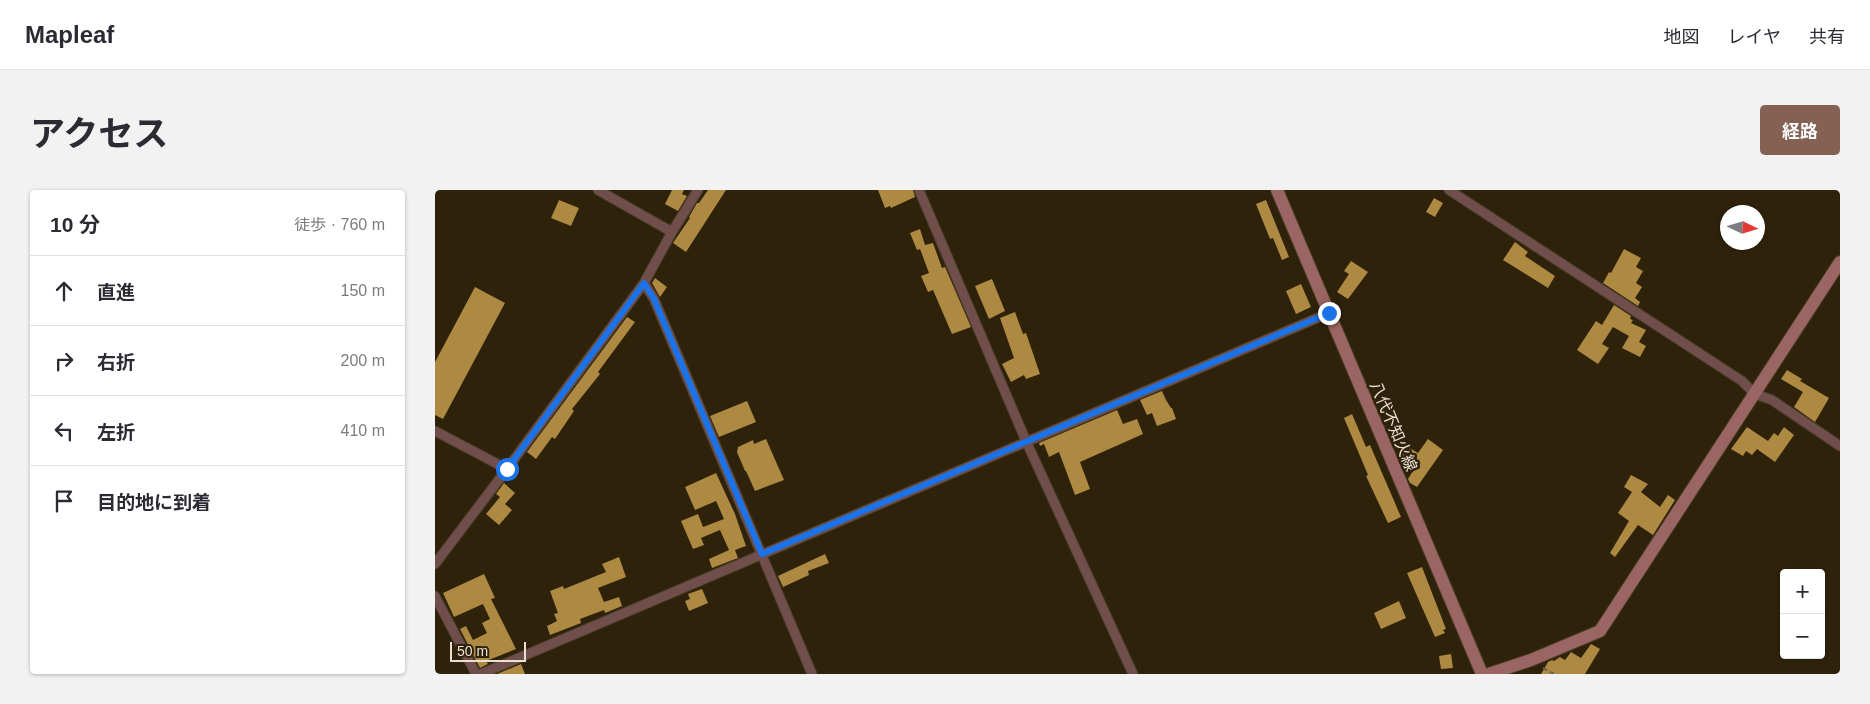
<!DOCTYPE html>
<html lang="ja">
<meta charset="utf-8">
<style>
body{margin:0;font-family:Arial,"Noto Sans JP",sans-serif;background:#f2f2f3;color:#2b2b33}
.controls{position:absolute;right:15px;bottom:15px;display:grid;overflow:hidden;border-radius:5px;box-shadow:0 1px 4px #0004}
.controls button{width:45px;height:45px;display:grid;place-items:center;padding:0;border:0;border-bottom:1px solid #e1e1e2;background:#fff;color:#2b2b33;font:25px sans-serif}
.compass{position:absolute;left:1285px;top:15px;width:45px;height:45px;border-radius:50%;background:#fff;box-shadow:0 1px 4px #0004;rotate:94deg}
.scale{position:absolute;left:15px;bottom:12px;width:76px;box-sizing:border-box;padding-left:5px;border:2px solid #e8e0d2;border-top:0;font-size:14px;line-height:18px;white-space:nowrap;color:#e8e0d2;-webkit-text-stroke:4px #2e220a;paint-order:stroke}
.stop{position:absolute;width:15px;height:15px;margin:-11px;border:4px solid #1a73e8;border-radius:50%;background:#fff}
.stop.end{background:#1a73e8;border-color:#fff;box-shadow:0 1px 5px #0008}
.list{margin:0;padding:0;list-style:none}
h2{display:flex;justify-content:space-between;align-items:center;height:65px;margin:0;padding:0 20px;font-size:21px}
h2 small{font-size:16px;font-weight:400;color:#7c7c81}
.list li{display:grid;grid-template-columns:32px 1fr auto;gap:15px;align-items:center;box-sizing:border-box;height:70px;padding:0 20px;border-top:1px solid #e1e1e2}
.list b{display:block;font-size:19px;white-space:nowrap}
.list em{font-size:16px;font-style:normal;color:#7c7c81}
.icon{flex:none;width:28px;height:28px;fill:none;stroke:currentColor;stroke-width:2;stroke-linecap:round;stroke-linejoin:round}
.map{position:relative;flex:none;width:1405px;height:484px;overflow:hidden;border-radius:5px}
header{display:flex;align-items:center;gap:30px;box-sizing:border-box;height:70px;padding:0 25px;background:#fff;border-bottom:1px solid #e1e1e2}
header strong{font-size:24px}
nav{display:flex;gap:28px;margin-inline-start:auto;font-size:18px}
.intro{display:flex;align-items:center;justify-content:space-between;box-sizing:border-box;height:120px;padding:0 30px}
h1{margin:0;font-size:35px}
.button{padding:12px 22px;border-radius:5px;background:#846152;color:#fff;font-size:18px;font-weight:700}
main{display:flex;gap:30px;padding:0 30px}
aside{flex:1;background:#fff;border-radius:5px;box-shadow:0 1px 4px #0004}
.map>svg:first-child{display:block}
</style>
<header>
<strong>Mapleaf</strong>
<nav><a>地図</a><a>レイヤ</a><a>共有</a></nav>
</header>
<div class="intro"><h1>アクセス</h1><a class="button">経路</a></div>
<main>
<aside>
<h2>10 分<small>徒歩 · 760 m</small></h2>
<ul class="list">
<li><svg class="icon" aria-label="ahead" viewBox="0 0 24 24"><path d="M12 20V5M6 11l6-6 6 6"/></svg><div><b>直進</b></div><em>150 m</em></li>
<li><svg class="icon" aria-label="right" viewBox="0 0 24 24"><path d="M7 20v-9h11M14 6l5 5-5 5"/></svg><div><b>右折</b></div><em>200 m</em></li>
<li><svg class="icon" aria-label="left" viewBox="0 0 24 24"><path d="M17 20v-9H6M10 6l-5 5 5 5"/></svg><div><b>左折</b></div><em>410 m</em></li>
<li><svg class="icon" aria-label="arrive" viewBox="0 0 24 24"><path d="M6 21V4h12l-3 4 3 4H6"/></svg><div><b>目的地に到着</b></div></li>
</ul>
</aside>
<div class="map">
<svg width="1405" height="484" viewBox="0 0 1405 484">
<rect width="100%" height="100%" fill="#2e220a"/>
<path fill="#ad8941" d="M237 0H249L247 4 252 6 243 21 230 14Z
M273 0H291L251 62 238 53 255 28 254 27 262 13H264Z
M443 0H478L480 7 456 18 455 16 450 18Z
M999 8 1008 13 1000 27 991 22Z
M124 10 144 18 136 36 116 28Z
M831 10 854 67 847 70 838 48 835 49 821 14Z
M485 39 490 55 498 53 507 78 510 77 536 137 517 144 498 100 493 102 486 86 494 83 485 59 482 60 475 43Z
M1080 52 1093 62 1090 66 1120 86 1113 98 1068 70Z
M1189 59 1206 68 1201 77 1208 81 1201 93 1207 97 1200 108 1205 112 1203 116 1168 93 1174 82 1176 83Z
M916 71 933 82 913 109 902 102 914 84 909 81Z
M220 88 232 97 225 107 217 93Z
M557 89 570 121 554 129 540 96Z
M866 94 876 117 861 124 851 101Z
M40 97 70 113 8 229 0 225V172Z
M1179 115 1196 126 1195 129 1198 130 1196 133 1211 140 1204 152 1211 156 1205 167 1187 158 1194 146 1178 137 1167 154 1174 158 1163 174 1142 160 1161 131 1167 135Z
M580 122 588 144 591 143 605 184 591 189 589 185 576 192 567 174 579 168 565 128Z
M192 127 200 132 163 182 165 184 137 219 139 221 120 249 117 247 101 269 92 262Z
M1352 180 1367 189 1365 191 1394 208 1380 232 1359 217 1368 202 1346 189Z
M727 201 731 210 736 218H737L741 229 722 236 717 223 712 225 705 210Z
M312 211 321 232 284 247 275 226Z
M682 220 688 234 702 229 708 244 645 272 655 299 640 305 624 262 614 267 609 254 605 256 604 253Z
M917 224 931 257 935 255 966 327 953 333 931 286 933 285 909 228Z
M1312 237 1333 251 1339 243 1343 246 1349 237 1359 245 1340 272 1322 259 1317 265 1311 261 1308 266 1296 259Z
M331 249 349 290 320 301 311 281H310L302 262 303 257 318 250 319 254Z
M993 249 1008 260 982 297 975 293 973 289 979 279 964 267 971 256 983 263Z
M281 283 300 324 311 356 300 360 303 368 277 378 274 369 294 360 285 340 266 348 269 355 258 359 246 331 263 324 268 337 289 329 281 311 260 320 250 297Z
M1196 285 1213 294 1206 302 1225 317 1233 305 1240 310 1218 345 1203 335 1180 367 1175 363 1194 331 1183 323 1197 302 1189 297Z
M69 293 80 303 70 314 77 320 64 335 51 324 65 307 61 304Z
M390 364 394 373 373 381 374 385 348 397 343 386Z
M184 367 191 387 163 398 169 412 184 407 187 416 170 423 169 420 145 429 146 433 115 445 112 436 122 431 119 424 123 423 115 401 128 396 129 399 171 382 167 374Z
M987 377 1011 439 1008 440 1010 443 1000 447 972 383Z
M49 384 60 408 56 409 81 459 51 471 53 474 45 478 25 439 31 436 38 450 52 443 47 433 55 429 48 414 19 427 8 403Z
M267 399 273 413 254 421 250 411 255 409 253 404Z
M964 411 971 428 946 439 939 423Z
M1156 454 1165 459 1150 484H1106L1113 472 1117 470 1119 471 1125 467 1130 470 1136 462 1146 468Z
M1016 464 1018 478 1006 479 1004 466Z
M86 474 90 484H62Z"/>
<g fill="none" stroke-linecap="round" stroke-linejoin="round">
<defs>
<path id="minor" d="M163 0 237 42
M484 0 591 251 698 484
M1014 0 1307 191 1320 204 1337 210 1405 256
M209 93 219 109 377 484
M0 241 72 279
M0 374 72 279 209 93 237 42 263 0
M0 406 41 484
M46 484 894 123"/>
<path id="secondary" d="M842 0 1047 484
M1054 484 1096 470 1165 441 1405 72"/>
</defs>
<use href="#minor" stroke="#483d26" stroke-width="11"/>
<use href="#secondary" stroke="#483d26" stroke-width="14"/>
<path stroke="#6d624e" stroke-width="2" stroke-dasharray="5 2.5" stroke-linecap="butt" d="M1108 478 1119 484"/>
<use href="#minor" stroke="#704e4c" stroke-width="9"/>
<use href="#secondary" stroke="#9a6562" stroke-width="12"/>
</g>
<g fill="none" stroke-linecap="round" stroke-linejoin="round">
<path stroke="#1a73e8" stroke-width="6" d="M72 279 209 93 219 109 327 364 894 123"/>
</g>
<g text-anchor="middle" stroke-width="5" stroke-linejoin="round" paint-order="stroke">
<g font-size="16" fill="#e8e0d2" stroke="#2e220a">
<text transform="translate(959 236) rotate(67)" y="6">八代不知火線</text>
</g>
</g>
</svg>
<div class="controls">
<button>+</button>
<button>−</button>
</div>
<svg class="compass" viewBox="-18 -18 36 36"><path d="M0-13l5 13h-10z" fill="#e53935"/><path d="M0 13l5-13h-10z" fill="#7c7c81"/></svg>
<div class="scale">50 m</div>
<div class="stop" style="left:72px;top:279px"></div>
<div class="stop end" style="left:894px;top:123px"></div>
</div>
</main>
